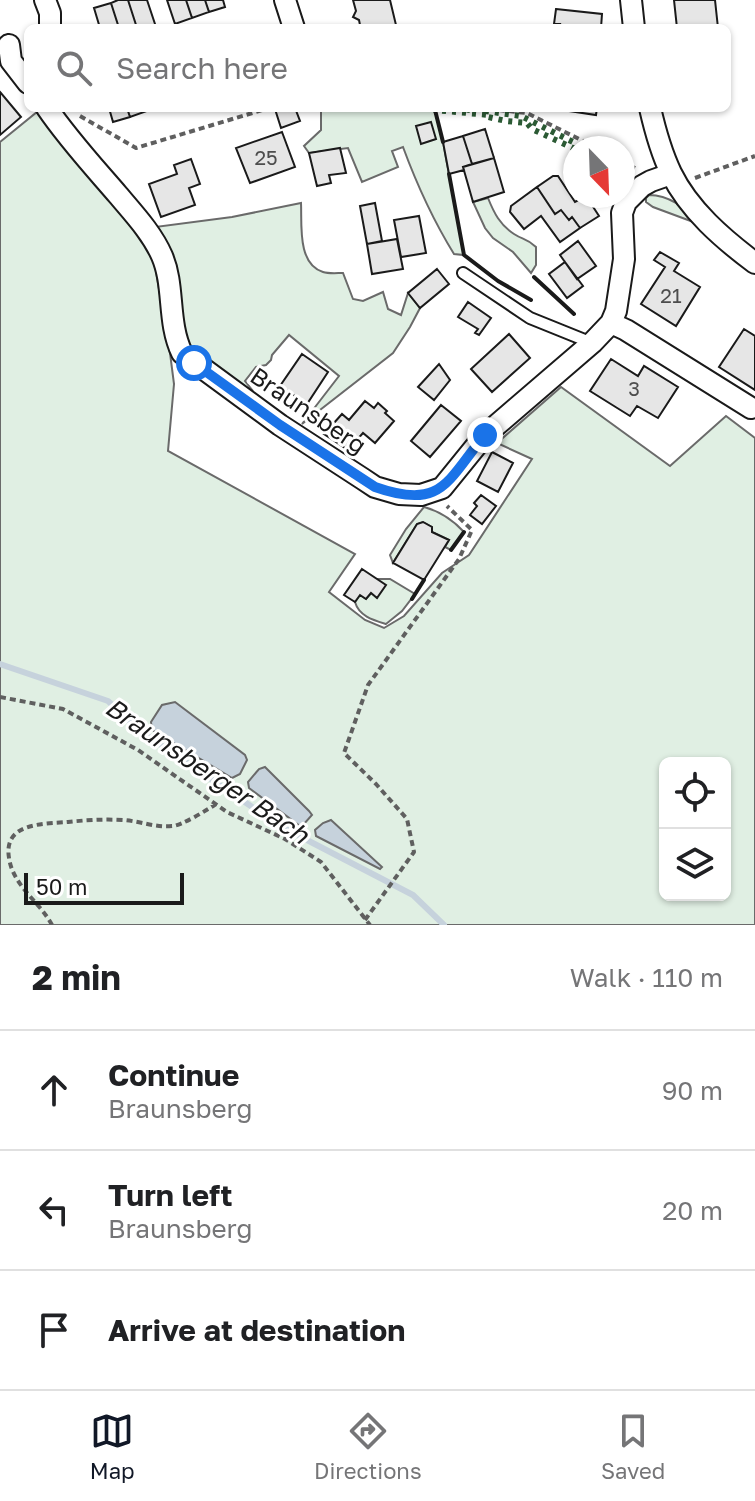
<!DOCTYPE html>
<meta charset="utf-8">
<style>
body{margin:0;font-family:"Golos Text",sans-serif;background:#f6f6f6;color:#202124}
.controls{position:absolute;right:24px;bottom:24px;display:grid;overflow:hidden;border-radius:12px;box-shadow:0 2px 6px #0004}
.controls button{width:72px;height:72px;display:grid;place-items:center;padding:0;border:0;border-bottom:2px solid #e0e0e0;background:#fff;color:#202124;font:40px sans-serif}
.compass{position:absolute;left:563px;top:136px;width:72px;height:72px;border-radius:50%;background:#fff;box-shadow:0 2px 6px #0004;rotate:157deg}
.scale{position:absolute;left:24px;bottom:20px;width:160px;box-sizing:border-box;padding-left:8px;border:4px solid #1a1a1a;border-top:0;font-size:22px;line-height:28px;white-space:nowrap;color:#1a1a1a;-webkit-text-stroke:6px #fff;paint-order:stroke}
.stop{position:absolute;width:24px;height:24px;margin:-18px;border:6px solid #1a73e8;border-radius:50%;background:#fff}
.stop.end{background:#1a73e8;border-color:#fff;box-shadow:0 2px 8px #0008}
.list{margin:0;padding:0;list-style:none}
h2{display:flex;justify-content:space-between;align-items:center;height:104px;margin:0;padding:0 32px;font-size:34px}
h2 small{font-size:26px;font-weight:400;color:#757577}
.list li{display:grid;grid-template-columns:52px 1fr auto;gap:24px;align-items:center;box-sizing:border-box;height:120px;padding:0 32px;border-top:2px solid #e0e0e0}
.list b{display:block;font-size:30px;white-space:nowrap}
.list p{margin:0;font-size:26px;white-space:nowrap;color:#757577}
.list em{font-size:26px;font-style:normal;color:#757577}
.icon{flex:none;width:44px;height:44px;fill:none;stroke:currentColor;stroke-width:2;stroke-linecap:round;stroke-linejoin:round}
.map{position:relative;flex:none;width:755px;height:925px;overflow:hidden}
.search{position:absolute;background:#fff;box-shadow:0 2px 6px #0004;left:24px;right:24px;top:24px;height:88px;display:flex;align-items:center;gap:20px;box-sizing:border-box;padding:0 28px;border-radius:12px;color:#757577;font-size:30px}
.sheet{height:464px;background:#fff}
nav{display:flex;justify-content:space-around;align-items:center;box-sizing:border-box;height:112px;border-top:2px solid #e0e0e0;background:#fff;font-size:22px;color:#757577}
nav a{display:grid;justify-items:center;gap:4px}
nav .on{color:#111827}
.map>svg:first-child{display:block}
</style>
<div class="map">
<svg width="755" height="925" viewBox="0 0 755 925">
<rect width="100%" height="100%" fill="#fff"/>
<path fill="#e0efe3" stroke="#6a6a6a" stroke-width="2" fill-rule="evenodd" d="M321 108H433L435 110 443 142 464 255 454 254C433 220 417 185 403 147L392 151 398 167 362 182 348 148 309 153 304 146 321 130Z
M37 112 138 235 154 260 170 353 174 384 168 451 355 554 329 592 365 620 384 628 404 616 442 573 469 555 532 459 497 443 561 387 670 466 726 416 755 438V925H0V142ZM665 763H725V895H665Z
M649 195C668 195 686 207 696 223L653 207 646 202V198Z
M488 198C494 213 500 225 514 234 523 240 527 238 536 247V265L531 273 513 252 493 238 485 228 473 202Z
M301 203C302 224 297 264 323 272 329 274 337 273 343 273L353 299 363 301 383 292 388 309 401 315 408 293 420 308 410 327 393 353 302 424 339 376 289 335 272 355 271 360 266 365 256 367 245 381 253 391 206 364 190 349 155 227 232 217Z
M424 507C439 511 453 520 464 532L451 550 445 547 449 540 432 532V527L423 522 417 524 393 563 390 555 406 529Z
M376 579H390L415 594 402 611 386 624C373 620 359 616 355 602L360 595 366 599 371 593 377 597Z"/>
<path fill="#c6d2dc" stroke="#6a6a6a" stroke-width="2" d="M175 702 245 755 247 760 240 774 232 778 152 730 151 722 162 705Z
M265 767 309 811 312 815 304 824 300 826 249 788 248 782 259 769Z
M331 820 382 867 380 869 316 836 315 830 323 823Z"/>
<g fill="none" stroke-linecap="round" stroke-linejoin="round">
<path stroke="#c6d2dc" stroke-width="6" d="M0 664 108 701 143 733 280 826 413 895 444 925"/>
</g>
<path fill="#e6e6e6" stroke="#1a1a1a" stroke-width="2" d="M118 0H128L137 28H119L111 3Z
M128 0H147L156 27 137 28Z
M167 0H186L192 18 175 24Z
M186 0H205L209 12 192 18Z
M205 0H223L225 7 209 12Z
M353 0H390L396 25 386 28H354L360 25 359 20 353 17 356 11Z
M674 0H715L718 28H677Z
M111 3 119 28H100L94 8Z
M556 9 602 14 601 28H559L560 24H554Z
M0 92 21 117 0 135Z
M109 108H127L130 117 113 122Z
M127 108H146L147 111 130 117Z
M277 108H295L300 121 281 128 275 109Z
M549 108H597L596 115Z
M431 122 436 139 421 144 416 126Z
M485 129 494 158 472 164 463 136Z
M282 132 295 167 250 183 236 148Z
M463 136 472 164 463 167 464 170 449 174 443 142Z
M340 148 346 173 329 175 331 183 317 186 309 153Z
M494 158 504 192 473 202 463 167Z
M191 159 200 184 189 188 195 205 161 217 149 184 177 174 174 165Z
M553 176H558L575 202 586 196 599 216 580 228 572 217 569 220 561 210 555 214 537 187Z
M537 187 555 214 561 210 569 220 572 217 580 228 560 242 541 216 524 229 510 212 511 206Z
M375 203 382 241 367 244 360 206Z
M419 216 426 253 401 257 394 220Z
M397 239 403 269 372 274 367 244Z
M578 241 596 266 577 279 560 255Z
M660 252 679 263 674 271 700 287 676 326 641 304 665 267 654 260Z
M565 262 583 286 567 298 549 274Z
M437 269 449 284 420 308 408 293Z
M468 302 491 318 479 335 475 333 478 329 458 317Z
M744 329 755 336V390L719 367Z
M509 334 530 358 492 392 471 369Z
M302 354 328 372 307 404 280 386Z
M611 359 638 376 644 366 678 387 658 418 637 406 630 416 590 391Z
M439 364 450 380 434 400 418 387Z
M365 401 374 408 378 403 387 411 385 413 394 421 375 443 363 433 348 450 324 434 342 414 349 420Z
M441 405 461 421 430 457 411 441Z
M492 452 513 463 498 492 477 481Z
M481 495 496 506 482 524 470 515 477 506 474 503Z
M423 522 432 527V532L449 540 424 580 393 563 417 524Z
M362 569 386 585 377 598 371 593 366 599 360 595 355 602 344 595Z"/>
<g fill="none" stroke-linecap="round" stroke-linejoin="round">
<defs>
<path id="service" d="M463 273 530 318 592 343"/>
<path id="minor" d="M45 0 50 13V28
M285 0 294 28
M631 0 634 28
M9 45 11 61 28 83
M47 108C68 139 94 167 118 195 134 214 152 233 162 256 175 286 167 322 182 353L280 425 363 479 375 487 399 494 421 495 442 488 485 435 592 343 611 323 616 311 624 259 622 213 626 202 642 186 651 181 671 174
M650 108C655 130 661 152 671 173 689 210 723 239 755 263
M611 323 626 330 751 408"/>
</defs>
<use href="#service" stroke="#1a1a1a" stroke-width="14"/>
<use href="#minor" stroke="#1a1a1a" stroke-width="24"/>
<path stroke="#5f5f5f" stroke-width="4" stroke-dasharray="6 4" stroke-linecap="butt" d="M479 108 527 113 597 148
M80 116 136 148 269 108
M623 162 635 168
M695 178 755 156
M0 697 63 709 138 750 227 812 285 839 321 862 370 925
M365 920 414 852 407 819 376 784 344 753 368 685 459 559 472 530 447 506
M52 925C40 902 13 886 9 858 3 822 44 824 68 822 86 820 104 819 123 820 140 821 156 828 172 826 181 826 207 810 216 804"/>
<use href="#service" stroke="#fff" stroke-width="10"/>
<use href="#minor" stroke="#fff" stroke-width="20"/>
<path stroke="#2b5a34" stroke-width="6" stroke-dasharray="4 6" stroke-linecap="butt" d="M433 108 435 110 489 115 488 117 506 121 527 123 532 129 575 149
M457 108 470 110
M485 111 521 116 585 148"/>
<path stroke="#1a1a1a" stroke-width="4" d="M435 110 443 142
M449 174 464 255 498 281 531 300
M534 277 574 314
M451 550 464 532
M412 599 424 580"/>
</g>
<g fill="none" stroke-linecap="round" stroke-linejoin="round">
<path stroke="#1a73e8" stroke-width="10" d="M194 363 280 425 375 487C443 511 447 480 485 435"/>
</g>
<g text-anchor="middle" stroke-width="6" stroke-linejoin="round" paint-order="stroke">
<g font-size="20" fill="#4d4d4d">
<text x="266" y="165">25</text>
<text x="671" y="303">21</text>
<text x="634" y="396">3</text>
</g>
<g font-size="24" fill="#1a1a1a" stroke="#fff">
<text transform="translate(308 411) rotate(34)" y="8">Braunsberg</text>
</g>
<g font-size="26" font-style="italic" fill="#1a1a1a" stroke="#fff">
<text transform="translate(207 771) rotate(34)" y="9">Braunsberger Bach</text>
</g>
</g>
</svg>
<div class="controls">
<button><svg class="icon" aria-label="locate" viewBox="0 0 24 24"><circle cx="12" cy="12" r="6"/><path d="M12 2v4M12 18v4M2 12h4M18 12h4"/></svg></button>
<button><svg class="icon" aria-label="layers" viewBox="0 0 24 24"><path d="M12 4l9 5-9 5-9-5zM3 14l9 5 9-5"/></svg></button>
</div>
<svg class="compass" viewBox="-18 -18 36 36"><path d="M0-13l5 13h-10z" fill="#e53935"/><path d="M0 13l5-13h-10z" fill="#757577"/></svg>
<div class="scale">50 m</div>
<div class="stop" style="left:194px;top:363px"></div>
<div class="stop end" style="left:485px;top:435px"></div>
<div class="search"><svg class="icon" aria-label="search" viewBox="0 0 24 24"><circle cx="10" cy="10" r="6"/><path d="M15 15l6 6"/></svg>Search here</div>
</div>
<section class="sheet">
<h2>2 min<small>Walk · 110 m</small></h2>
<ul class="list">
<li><svg class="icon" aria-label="ahead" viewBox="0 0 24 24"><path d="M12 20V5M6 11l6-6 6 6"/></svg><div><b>Continue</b><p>Braunsberg</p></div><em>90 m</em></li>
<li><svg class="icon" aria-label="left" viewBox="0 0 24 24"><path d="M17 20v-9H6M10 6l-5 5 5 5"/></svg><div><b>Turn left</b><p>Braunsberg</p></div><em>20 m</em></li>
<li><svg class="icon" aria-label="arrive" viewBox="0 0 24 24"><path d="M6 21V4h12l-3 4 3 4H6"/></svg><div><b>Arrive at destination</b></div></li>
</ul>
</section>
<nav>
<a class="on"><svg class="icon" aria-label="map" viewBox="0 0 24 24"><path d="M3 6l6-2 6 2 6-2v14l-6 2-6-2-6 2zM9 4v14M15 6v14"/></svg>Map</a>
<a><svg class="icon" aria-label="directions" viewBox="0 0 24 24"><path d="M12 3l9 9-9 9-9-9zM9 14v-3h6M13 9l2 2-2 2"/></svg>Directions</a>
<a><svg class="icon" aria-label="saved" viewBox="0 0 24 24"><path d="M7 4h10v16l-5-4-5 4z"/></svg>Saved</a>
</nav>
